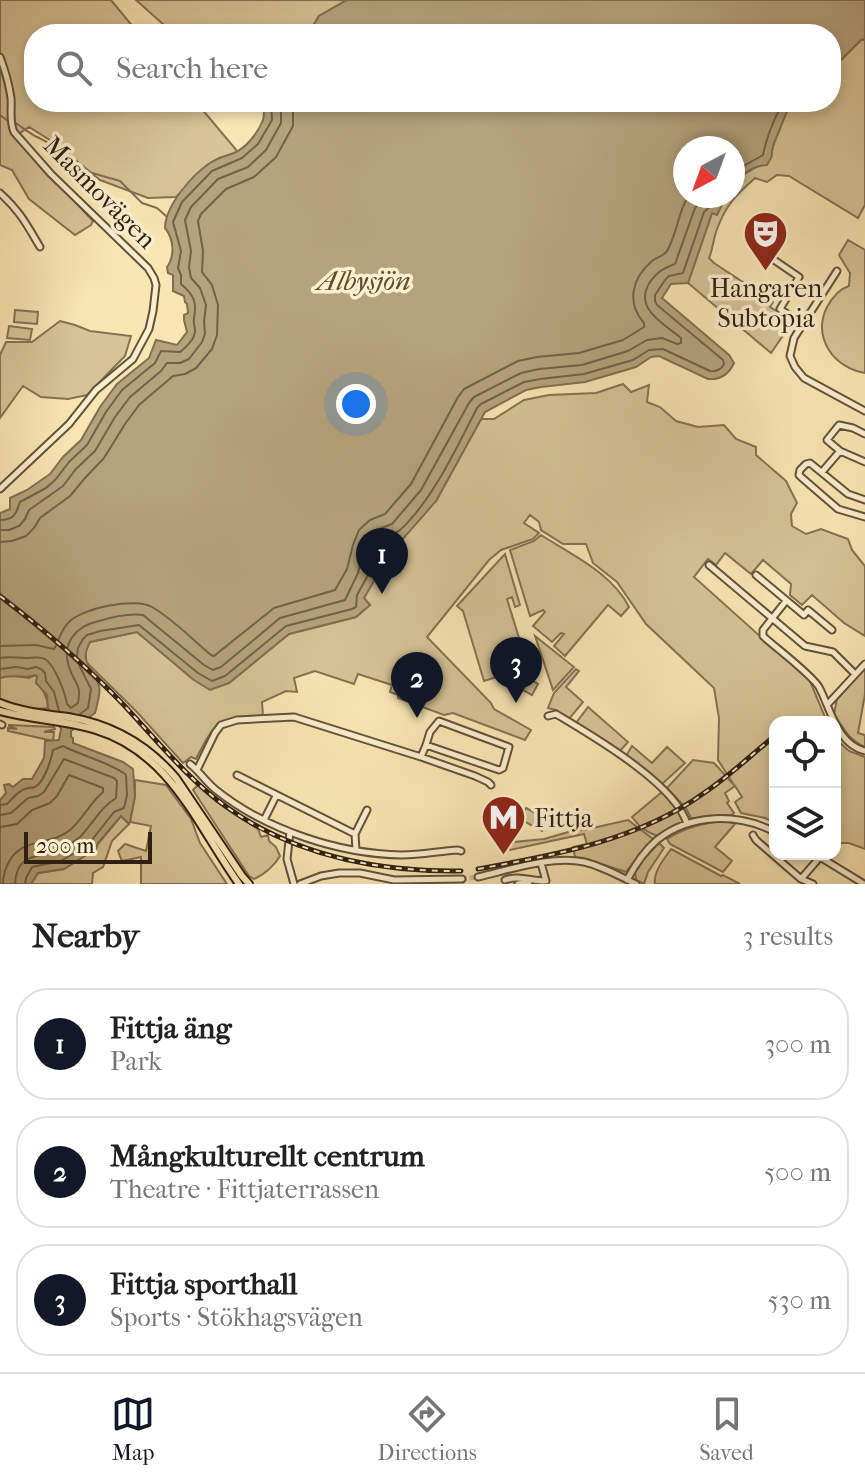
<!DOCTYPE html>
<meta charset="utf-8">
<style>
body{margin:0;font-family:"IM FELL French Canon",serif;background:#f2f2f2;color:#222}
.controls{position:absolute;right:24px;bottom:24px;display:grid;overflow:hidden;border-radius:16px;box-shadow:0 4px 12px #0003}
.controls button{width:72px;height:72px;display:grid;place-items:center;padding:0;border:0;border-bottom:2px solid #e0e0e0;background:#fff;color:#222;font:40px sans-serif}
.compass{position:absolute;left:673px;top:136px;width:72px;height:72px;border-radius:50%;background:#fff;box-shadow:0 4px 12px #0003;rotate:221deg}
.scale{position:absolute;left:24px;bottom:20px;width:128px;box-sizing:border-box;padding-left:8px;border:4px solid #302011;border-top:0;font-size:22px;line-height:28px;white-space:nowrap;color:#302011;-webkit-text-stroke:6px #fbefce;paint-order:stroke}
.you{position:absolute;left:356px;top:404px;width:28px;height:28px;margin:-20px;border:6px solid #fff;border-radius:50%;background:#1a73e8;box-shadow:0 0 0 12px #1a73e833}
.badge{display:grid;place-items:center;width:52px;height:52px;border-radius:50%;background:#111827;color:#fff;font-size:26px;font-weight:700}
.pin{position:absolute;translate:-50% -66px;filter:drop-shadow(0 2px 4px #0008)}
.pin::after{content:'';position:absolute;top:42px;width:28px;height:24px;background:inherit;clip-path:polygon(0 0,100% 0,50% 100%)}
.list{margin:0;padding:0;list-style:none}
h2{display:flex;justify-content:space-between;align-items:center;height:104px;margin:0;padding:0 32px;font-size:34px}
h2 small{font-size:26px;font-weight:400;color:#767676}
.list li{display:grid;grid-template-columns:52px 1fr auto;gap:24px;align-items:center;box-sizing:border-box;height:112px;margin:0 16px 16px;padding:0 16px;border:2px solid #e0e0e0;border-radius:32px}
.list b{display:block;font-size:30px;white-space:nowrap}
.list p{margin:0;font-size:26px;white-space:nowrap;color:#767676}
.list em{font-size:26px;font-style:normal;color:#767676}
.icon{flex:none;width:44px;height:44px;fill:none;stroke:currentColor;stroke-width:2;stroke-linecap:round;stroke-linejoin:round}
.map{position:relative;flex:none;width:865px;height:884px;overflow:hidden}
.search{position:absolute;background:#fff;box-shadow:0 4px 12px #0003;left:24px;right:24px;top:24px;height:88px;display:flex;align-items:center;gap:20px;box-sizing:border-box;padding:0 28px;border-radius:32px;color:#767676;font-size:30px}
.sheet{height:488px;background:#fff}
nav{display:flex;justify-content:space-around;align-items:center;box-sizing:border-box;height:112px;border-top:2px solid #e0e0e0;background:#fff;font-size:22px;color:#767676}
nav a{display:grid;justify-items:center;gap:4px}
nav .on{color:#111827}
.map>svg:first-child{display:block}
</style>
<div class="map">
<svg width="865" height="884" viewBox="0 0 865 884">
<rect width="100%" height="100%" fill="#f9e6b3"/>
<filter id="stains"><feTurbulence type="fractalNoise" baseFrequency=".0025" numOctaves="4"/><feColorMatrix values="0 0 0 0 .2 0 0 0 0 .09 0 0 0 0 .02 0 0 0 .5 -.17"/></filter>
<radialGradient id="worn" r=".72"><stop offset=".6" stop-color="#630" stop-opacity="0"/><stop offset="1" stop-color="#630" stop-opacity=".3"/></radialGradient>
<path fill="#d7c497" stroke="#847254" stroke-width="2" d="M0 0H111L139 34H34V102H196L238 152 219 158 207 165 176 197 148 198 100 180 56 144 29 127 14 137 93 221 91 225 75 235 29 199 12 170 0 165Z
M136 0H347L319 16 308 34H174Z
M865 39V205L858 218 789 176 777 175 767 182 755 178C735 196 725 206 716 232 713 241 713 249 709 258L714 263 773 302 770 307 793 321 771 353 688 283 712 213 717 214 726 196H733V184L738 178 771 158 773 146 787 111 797 102H831V70L861 40Z
M848 240 865 250V373C834 368 812 338 827 307 832 298 839 289 849 286L850 273 839 255Z
M15 310 38 312 37 324 14 322Z
M60 321 75 325 90 331 131 336 125 356 87 395 68 399 41 397 23 386 0 418V355L6 342H32Z
M9 326 32 329 30 340 7 338Z
M623 384 631 392 649 385 647 402 660 407 676 421 698 427 724 425 736 439 756 447V455L786 481 797 503 791 514 792 526 806 534 821 529 848 539 852 550 865 566V636L844 623 812 595 802 605 790 595 791 584 763 560 751 574 725 553 716 565 708 559 694 577 810 681 827 722H775V823L765 818 741 813 735 802 742 797 735 786 725 793 729 801 727 803 734 813 732 815C719 814 704 819 691 818L686 808 667 788 693 760 714 763 734 785 718 760 719 718 714 688 646 624 617 582 593 563 586 544H563L541 530 539 522 530 515 524 523 539 533 533 539 501 550 489 560 427 637 491 703 494 709 531 730 525 740 453 713 444 715 398 698V695L390 692 392 685 358 674 354 684 315 671 294 678 297 692 286 691 262 702 263 716C218 719 217 718 196 759L191 757 183 763 136 711 86 662V650L90 642 137 632 194 680 229 683 289 634 356 617 370 605 364 599 385 546 436 501 481 419H494L524 400 549 395 596 393Z
M541 535C572 555 612 573 629 607L621 616 608 605 565 656 554 646 564 634 561 633 552 642 533 626 545 612 543 610 530 616 510 550 534 541Z
M505 554 520 605 515 607 512 597 507 599 528 667 484 681 463 611 457 606Z
M535 636 574 667 553 690Z
M865 667V694L858 733 865 735V747C849 740 843 728 834 714L837 699Z
M576 669 579 671 566 687 583 702 569 719 556 710 548 708 554 693Z
M519 673 538 684 532 695 513 684Z
M10 675 29 678 35 675 38 676C39 688 48 694 48 708 32 711 15 705 0 699V678Z
M588 707 628 742 620 751 576 723Z
M9 725 54 727 55 729 44 732H54L53 741 8 731V728L17 729 9 726Z
M835 738 849 751 865 757V849L849 843H835Z
M632 746 652 763 667 747 685 763 661 785 626 756Z
M135 780 166 785 191 819 200 843 227 884H141V857L122 861 118 851 125 844 146 851 151 826 130 822 135 796Z
M198 785 217 802 258 829 261 837 268 835 269 841 276 847 280 856C275 865 264 875 254 879L249 876 193 790Z
M662 792 683 816V822L659 836C649 834 638 826 632 817Z
M526 808 548 820 542 831 520 819Z
M121 816 129 824 112 841 103 867 93 873 92 884H31L38 873 64 869 98 844Z
M628 820 653 839 626 872 583 858 575 857 573 847 587 844 584 834 510 850 508 848 514 842 544 839 572 831 584 830Z
M727 821 735 824 715 847 732 861 723 872 670 844 667 839C686 827 704 822 727 821Z
M659 843 664 848 648 872 644 884 636 880 635 872 643 860Z
M671 849 721 876 723 875 740 884H655C653 872 664 859 671 849Z"/>
<path fill="#b5a37c" stroke="#806f51" stroke-width="2" d="M347 0H865V39L861 40 831 70V34H308L319 16Z
M264 102H798L787 111 773 146 771 158 767 165C755 165 741 174 733 184V148H685V196H726L717 215 712 213 688 283 671 284 662 298 729 355 734 363C729 374 721 380 708 379L659 356 651 357 636 367 585 382 541 387 526 390 485 412 436 501 402 540 385 546 374 581 364 598 370 605 356 617 289 634 229 683 210 690 194 680 137 632 90 642C78 664 94 667 99 686 101 693 97 705 95 713L71 731V737L73 738V743L123 762 133 769 135 796 130 822 129 824 121 816 98 843 96 849 64 869 38 873 31 884H0V800L6 793 4 785 9 784 13 787 23 779H32L44 758 45 741 59 740 61 729 48 708 47 695 36 683 37 676 35 675C25 680 13 673 0 678V513L10 509V498L27 490 50 474 63 457 81 440 100 407 117 384 149 358 156 340 177 345 187 332 184 320V315L188 313 187 304 185 302 184 296 173 291V275L168 273 167 267C175 256 174 239 165 228 165 206 192 175 210 163 218 158 226 156 234 153 246 148 258 133 263 120 265 115 263 108 264 102Z"/>
<g fill="none" stroke-linecap="round" stroke-linejoin="round">
<path stroke="#726246" stroke-width="2" d="M733 172 763 155C766 140 775 113 785 102
M0 520C14 520 16 514 20 502L46 488 56 479 69 462 87 445 106 412 122 390 155 363 161 351 180 352C185 348 195 339 195 331 195 327 193 323 194 318 197 302 194 295 181 284V275L178 268 181 251 173 222 182 202 212 171 242 158 258 144 272 120 271 102
M0 530H9L19 526 25 519 29 510 63 486 76 469 95 451 115 417 130 397 161 371 167 363H180L189 359 202 342 205 334 204 322 206 305 200 288 191 278 189 267 191 251 185 220 191 207 218 179 248 167 266 150 281 123V102
M0 542 12 541 26 536 34 528 40 518 70 496 85 478 104 458 125 424 139 405 173 376 185 374 196 368 212 349 217 335 218 305 212 285 202 272 203 251 198 221 201 214 226 189 254 177 276 157 293 126V102
M0 646 36 645 54 649C59 641 61 629 69 622 82 608 136 597 152 607 173 619 193 640 211 655L214 656 274 608 335 590 347 569 353 545 359 530 370 520 385 514 411 484 458 397 464 389 518 361 537 357 579 353 623 340 644 327V323C626 303 632 278 652 261 657 257 664 256 667 251 677 234 678 213 688 196
M0 658C9 656 17 658 26 658 33 658 38 656 45 659 55 665 65 693 67 704L71 708 78 703C82 683 74 684 69 667 61 643 76 626 99 621 112 617 129 613 143 615L204 665 213 670 221 667 280 618 345 600 358 573 364 548 369 537 376 530 392 524 421 490 469 403 474 397 521 373 539 369 582 365 628 351 647 340 662 338 677 344 681 343V338C663 323 633 308 650 282 658 271 664 268 675 264L695 208 706 196
M0 669 16 667 28 669 36 667 41 669 45 673 46 681 54 692 59 711
M80 714 88 708 91 689 79 665 77 656 78 648 83 639 87 635 100 631 139 625 198 673 212 681 225 676 286 626 352 609 356 607 357 595 367 577 378 542C385 537 393 536 400 530 432 501 457 447 477 408L481 404 524 382 540 379 584 374 633 360 649 350 663 349 710 371C716 372 722 369 724 364L723 360 657 305 655 301V295L665 280 669 276 683 273 704 212 713 204 717 196
M0 805 7 804C14 797 19 790 28 788 31 787 33 788 35 787 45 781 51 760 53 750L63 746C80 755 114 764 126 775L127 795 124 808 114 812 88 845 61 861 32 867 26 878 25 884
M0 815 11 813 28 798 38 796 44 792 64 759 114 778 117 781 116 798C101 807 93 823 81 836 77 840 71 843 66 847 44 860 17 848 15 884
M0 827 17 824 32 810 50 803 57 796 69 775 103 788V792C90 803 82 820 70 830 51 846 24 837 10 860 5 868 3 875 3 884"/>
<path stroke="#806f51" stroke-width="2" d="M0 115 8 121
M14 122C22 127 29 133 37 137 57 147 59 147 71 167L120 181 142 203 157 208 166 216"/>
<path stroke="#d1be93" stroke-width="5" stroke-dasharray="5 2.5" stroke-linecap="butt" d="M462 879 478 877"/>
<defs>
<path id="minor" d="M0 57C5 70 9 84 11 98 12 110 9 121 14 132L51 174 148 268 154 278 156 285 153 311 149 329 133 359 96 390 69 424 0 489
M0 193C20 211 27 225 40 247
M758 249 799 277 780 309 802 324
M837 271 794 338 790 356 795 367 804 378 865 411
M865 434 853 428 839 425 827 440 840 451 865 462
M822 472 840 451
M865 500 848 494 810 463 806 464 800 470 799 475 801 477 838 509 865 517
M709 565 805 646 833 652 855 674
M756 575 804 615 808 610 832 630
M786 601 763 630V636C776 648 811 674 819 687 831 710 837 744 865 751
M827 705 865 664
M548 716 556 714C591 735 676 784 687 824
M0 724 2 725
M421 757 426 745 499 770 503 768 509 747 439 721 430 732 426 745
M190 764C200 772 206 782 216 790 266 830 339 854 402 855 421 855 440 851 458 850L461 851
M197 770 215 733 221 725 237 720 294 717 421 757 475 776 488 782 491 785
M237 775 355 834 356 850
M264 820 276 796
M290 832 287 859 294 884
M355 834 367 810
M753 835 756 840 801 879 813 884
M815 854 864 884
M478 877C509 870 552 855 584 862 602 866 619 876 636 884
M801 879 820 857
M505 880C518 875 532 881 546 881L541 863
M627 880C635 865 644 851 657 840 691 813 738 813 775 832
M300 884 321 876 339 873H360L394 880 462 879
M518 884 529 882"/>
<path id="major" d="M0 703C22 712 45 714 68 717 111 724 148 745 176 778L242 876 249 884
M0 711C31 720 65 720 96 730 171 753 197 825 239 884"/>
</defs>
<use href="#minor" stroke="#62523a" stroke-width="9"/>
<use href="#major" stroke="#302011" stroke-width="10"/>
<use href="#minor" stroke="#fbefce" stroke-width="5"/>
<use href="#major" stroke="#f9e6b3" stroke-width="6"/>
<defs>
<path id="rail" d="M0 596C42 628 83 663 120 701 155 738 187 779 228 808 296 856 379 872 461 871
M478 869C555 855 639 840 704 793 728 777 749 757 771 739"/>
</defs>
<use href="#rail" stroke="#302011" stroke-width="5"/>
<use href="#rail" stroke="#fbefce" stroke-width="2" stroke-dasharray="6" stroke-linecap="butt"/>
</g>
<defs>
<symbol id="theatre-pin" viewBox="-11 -11 22 30"><path d="M0 17L-7.5 6A9.5 9.5 0 1 1 7.5 6Z" fill="#8f2418" stroke="#fbefce"/><path d="M-5-5.5Q0-4 5-5.5V0Q5 5 0 6Q-5 5-5 0ZM-3.3-2.5H-1v1.5H-3.3ZM1-2.5H3.3v1.5H1ZM-2.8 1Q0 5.5 2.8 1Z" fill="#fff"/></symbol>
<symbol id="metro-pin" viewBox="-11 -11 22 30"><path d="M0 17L-7.5 6A9.5 9.5 0 1 1 7.5 6Z" fill="#8f2418" stroke="#fbefce"/><path d="M-5.5 5V-5H-3L0 0L3-5H5.5V5H3V-.5L0 4L-3-.5V5Z" fill="#fff"/></symbol>
</defs>
<g fill-rule="evenodd">
<use href="#theatre-pin" x="740" y="208" width="51" height="69"/>
<use href="#metro-pin" x="478" y="792" width="51" height="69"/>
</g>
<g text-anchor="middle" stroke-width="7" stroke-linejoin="round" paint-order="stroke">
<g font-size="26" fill="#302011" stroke="#fbefce">
<text transform="translate(100 192) rotate(45)" y="9">Masmovägen</text>
</g>
<g font-size="26" fill="#302011" stroke="#fbefce">
<text x="766" y="297">Hangaren<tspan x="766" dy="30">Subtopia</tspan></text>
<text x="534" y="827" text-anchor="start">Fittja</text>
</g>
<g font-size="28" font-style="italic" fill="#5f4e36" stroke="#fbefce">
<text x="364" y="290">Albysjön</text>
</g>
</g>
<rect width="100%" height="100%" filter="url(#stains)"/>
<rect width="100%" height="100%" fill="url(#worn)"/>
</svg>
<div class="controls">
<button><svg class="icon" aria-label="locate" viewBox="0 0 24 24"><circle cx="12" cy="12" r="6"/><path d="M12 2v4M12 18v4M2 12h4M18 12h4"/></svg></button>
<button><svg class="icon" aria-label="layers" viewBox="0 0 24 24"><path d="M12 4l9 5-9 5-9-5zM3 14l9 5 9-5"/></svg></button>
</div>
<svg class="compass" viewBox="-18 -18 36 36"><path d="M0-13l5 13h-10z" fill="#e53935"/><path d="M0 13l5-13h-10z" fill="#767676"/></svg>
<div class="scale">200 m</div>
<div class="you"></div>
<div class="pin badge" style="left:382px;top:594px">1</div>
<div class="pin badge" style="left:417px;top:718px">2</div>
<div class="pin badge" style="left:516px;top:703px">3</div>
<div class="search"><svg class="icon" aria-label="search" viewBox="0 0 24 24"><circle cx="10" cy="10" r="6"/><path d="M15 15l6 6"/></svg>Search here</div>
</div>
<section class="sheet">
<h2>Nearby<small>3 results</small></h2>
<ul class="list">
<li><span class="badge">1</span><div><b>Fittja äng</b><p>Park</p></div><em>300 m</em></li>
<li><span class="badge">2</span><div><b>Mångkulturellt centrum</b><p>Theatre · Fittjaterrassen</p></div><em>500 m</em></li>
<li><span class="badge">3</span><div><b>Fittja sporthall</b><p>Sports · Stökhagsvägen</p></div><em>530 m</em></li>
</ul>
</section>
<nav>
<a class="on"><svg class="icon" aria-label="map" viewBox="0 0 24 24"><path d="M3 6l6-2 6 2 6-2v14l-6 2-6-2-6 2zM9 4v14M15 6v14"/></svg>Map</a>
<a><svg class="icon" aria-label="directions" viewBox="0 0 24 24"><path d="M12 3l9 9-9 9-9-9zM9 14v-3h6M13 9l2 2-2 2"/></svg>Directions</a>
<a><svg class="icon" aria-label="saved" viewBox="0 0 24 24"><path d="M7 4h10v16l-5-4-5 4z"/></svg>Saved</a>
</nav>
